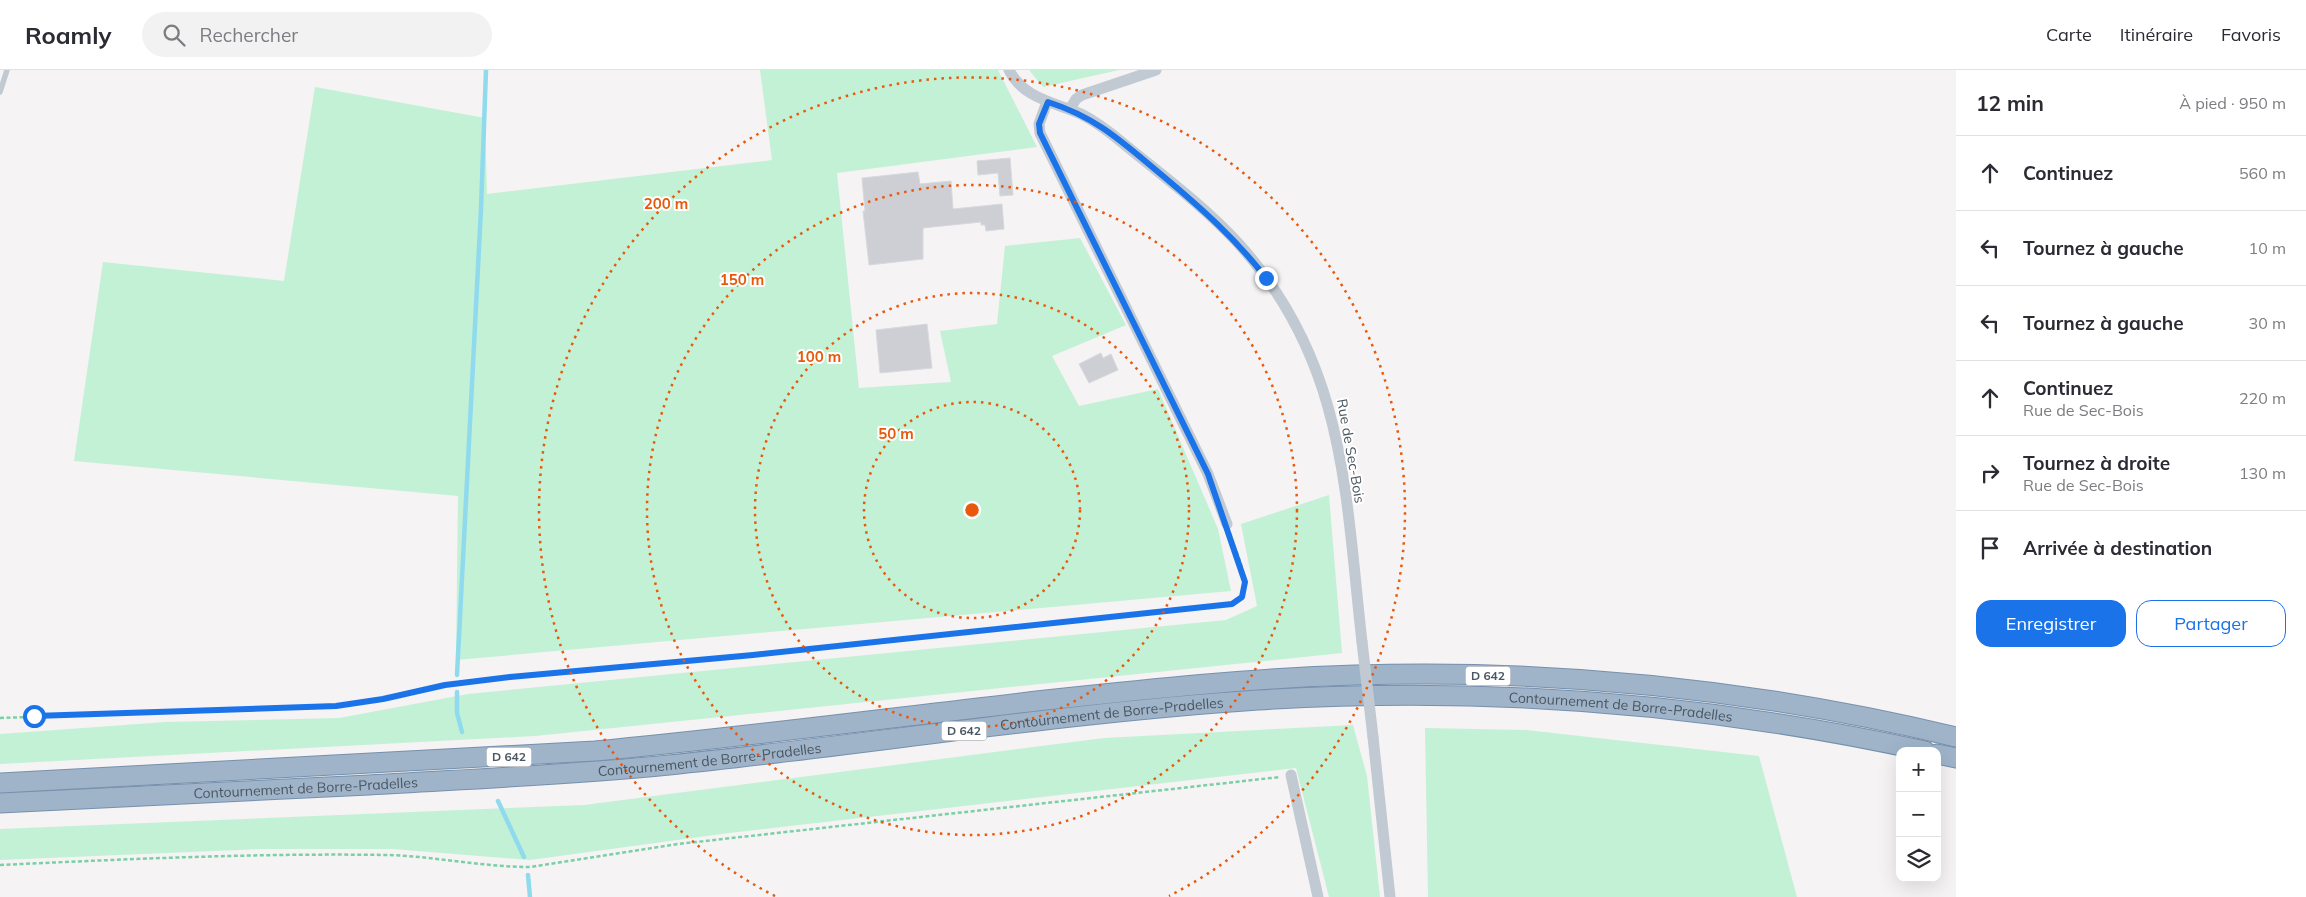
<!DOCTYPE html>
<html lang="fr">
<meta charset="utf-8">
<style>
body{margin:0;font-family:Mulish,sans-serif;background:#f2f2f3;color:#2b2b33}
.controls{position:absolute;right:15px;bottom:15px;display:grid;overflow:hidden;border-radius:10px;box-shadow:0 5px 20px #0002}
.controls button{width:45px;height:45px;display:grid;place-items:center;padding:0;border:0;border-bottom:1px solid #e1e1e2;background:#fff;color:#2b2b33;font:25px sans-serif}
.stop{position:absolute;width:15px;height:15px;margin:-11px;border:4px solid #1a73e8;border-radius:50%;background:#fff}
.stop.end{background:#1a73e8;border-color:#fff;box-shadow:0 1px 5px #0008}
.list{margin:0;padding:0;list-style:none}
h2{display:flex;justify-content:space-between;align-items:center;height:65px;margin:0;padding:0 20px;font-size:21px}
h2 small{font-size:16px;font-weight:400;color:#7c7c81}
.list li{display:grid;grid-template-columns:32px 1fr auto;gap:15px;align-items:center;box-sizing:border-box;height:75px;padding:0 20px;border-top:1px solid #e1e1e2}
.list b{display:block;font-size:19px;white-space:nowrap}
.list p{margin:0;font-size:16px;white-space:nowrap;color:#7c7c81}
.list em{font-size:16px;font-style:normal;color:#7c7c81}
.actions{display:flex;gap:10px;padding:15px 20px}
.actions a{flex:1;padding:11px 0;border:1px solid #1a73e8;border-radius:15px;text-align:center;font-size:18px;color:#1a73e8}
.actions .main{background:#1a73e8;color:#fff}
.icon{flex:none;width:28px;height:28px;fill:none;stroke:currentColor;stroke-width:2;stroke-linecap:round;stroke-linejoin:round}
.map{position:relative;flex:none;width:1956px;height:827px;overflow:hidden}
header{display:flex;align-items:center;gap:30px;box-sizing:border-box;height:70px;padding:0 25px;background:#fff;border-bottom:1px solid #e1e1e2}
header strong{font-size:24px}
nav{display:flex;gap:28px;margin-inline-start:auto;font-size:18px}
.search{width:350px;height:45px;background:#f2f2f3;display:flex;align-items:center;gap:12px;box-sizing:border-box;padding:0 18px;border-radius:28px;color:#7c7c81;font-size:19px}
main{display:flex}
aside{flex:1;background:#fff}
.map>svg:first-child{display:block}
</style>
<header>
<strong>Roamly</strong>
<div class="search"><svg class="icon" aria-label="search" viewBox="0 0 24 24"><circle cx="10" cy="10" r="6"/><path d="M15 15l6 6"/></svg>Rechercher</div>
<nav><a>Carte</a><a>Itinéraire</a><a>Favoris</a></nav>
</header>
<main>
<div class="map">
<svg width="1956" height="827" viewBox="0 0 1956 827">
<rect width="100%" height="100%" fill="#f5f3f3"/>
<path fill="#c3f1d5" d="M760 0H998L1037 77 837 103 859 318 951 312 940 261 997 254 1005 176 1080 168 1126 255 1052 286 1079 336 1158 319 1218 459 1231 521 456 590 458 426 74 391 103 192 284 211 315 17 485 48 487 124 772 90Z
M1029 0H1119L1043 17Z
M1329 425 1342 583 535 666 0 694V664L166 652 339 648 468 624 1226 550 1257 536 1241 454Z
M1353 655 1367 706 1380 827H1329L1296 698 729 763 530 790 393 779H261L0 790V759L584 735 1104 668Z
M1425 658 1526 660 1759 686 1797 827H1428Z"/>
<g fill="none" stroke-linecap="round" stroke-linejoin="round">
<path stroke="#90daee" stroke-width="4.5" d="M457 605 481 139 486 0
M457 622V643L462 662
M498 731 524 787
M528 805 530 827"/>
</g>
<path fill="#cdcfd5" stroke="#d7d9de" d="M1010 88 1013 125 1000 126 998 103 978 105 977 91Z
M918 102 920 114 951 111 953 139 1002 134 1004 159 986 161 985 155H981V152L923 158V189L869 195 863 141H865L862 108Z
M927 254 932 298 880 303 876 260Z
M1101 283 1103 288 1111 284 1118 300 1089 313 1079 294Z"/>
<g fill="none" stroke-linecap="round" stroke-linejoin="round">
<defs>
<g id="trunk">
<path d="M1937 684 1956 688"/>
<path d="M0 713 595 681C746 667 896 647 1046 630 1149 619 1252 608 1355 605 1556 599 1760 620 1956 667"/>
<path id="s1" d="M0 733C123 727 246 721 369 715 469 709 569 705 669 695 866 675 1061 643 1258 630 1482 616 1706 633 1925 681"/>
</g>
</defs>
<use href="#trunk" stroke="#7690ad" stroke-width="21"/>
<path stroke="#7ad0a6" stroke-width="2.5" stroke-dasharray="4 2.5" stroke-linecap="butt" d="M0 648 336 636 383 629 445 615 510 607 753 585 1226 535 1238 531C1254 515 1236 483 1230 464
M0 795C129 789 257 783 386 785 434 786 482 797 530 797L678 774 1280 707"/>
<path stroke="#c1cad2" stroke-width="5.5" d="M0 22 7 0"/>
<path stroke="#c1cad2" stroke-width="11" d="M1009 0C1024 29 1054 32 1081 44 1097 52 1111 63 1124 74 1163 106 1204 136 1238 173 1346 292 1345 422 1362 572
M1047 32 1039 54 1040 63 1208 404 1227 454
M1070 39 1076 29 1082 25 1156 0
M1373 667 1390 827
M1291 705 1318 827"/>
<use href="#trunk" stroke="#9fb4c9" stroke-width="19"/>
<path stroke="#c1cad2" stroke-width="11" d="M1362 572 1373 667"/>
</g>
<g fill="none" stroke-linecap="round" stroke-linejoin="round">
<path stroke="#1a73e8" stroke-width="6" d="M34 646 336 636 383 629 445 615 510 607 753 585 1232 534 1242 527 1245 512 1208 404 1040 63 1039 54 1048 32C1098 48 1123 73 1163 106 1201 138 1236 169 1266 208"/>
</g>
<g fill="none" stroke="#e8590c" stroke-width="2.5" stroke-dasharray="2.5 5">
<circle cx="972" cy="440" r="108"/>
<circle cx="972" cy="440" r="217"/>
<circle cx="972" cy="440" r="325"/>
<path d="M775 826A433 433 0 1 1 1169 826"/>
</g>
<g text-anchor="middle" stroke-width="4" stroke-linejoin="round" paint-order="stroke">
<g fill="#fff" stroke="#808990" stroke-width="1">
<rect x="1465.5" y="596.5" width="45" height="19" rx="4"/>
<rect x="941.5" y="651.5" width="45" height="19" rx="4"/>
<rect x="486.5" y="677.5" width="45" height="19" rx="4"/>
</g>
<g font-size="12" font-weight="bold" fill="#4a5661">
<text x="1488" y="610">D 642</text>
<text x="964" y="665">D 642</text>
<text x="509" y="691">D 642</text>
</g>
<g font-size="14" fill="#4a5661" stroke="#fff">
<text transform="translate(1351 381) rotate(80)" y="5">Rue de Sec-Bois</text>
<text dy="5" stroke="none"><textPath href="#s1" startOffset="1626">Contournement de Borre-Pradelles</textPath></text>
<text dy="5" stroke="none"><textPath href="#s1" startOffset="1116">Contournement de Borre-Pradelles</textPath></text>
<text dy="5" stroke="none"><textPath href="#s1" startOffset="711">Contournement de Borre-Pradelles</textPath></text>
<text dy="5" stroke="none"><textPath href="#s1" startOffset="306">Contournement de Borre-Pradelles</textPath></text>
</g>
</g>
<circle cx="972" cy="440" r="8" fill="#e8590c" stroke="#fff" stroke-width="2.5"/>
<g font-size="15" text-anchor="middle" font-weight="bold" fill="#e8590c" stroke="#fff" stroke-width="4" stroke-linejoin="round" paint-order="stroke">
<text x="666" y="139">200 m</text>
<text x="742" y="215">150 m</text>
<text x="819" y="292">100 m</text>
<text x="896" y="369">50 m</text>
</g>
</svg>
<div class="controls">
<button>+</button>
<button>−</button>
<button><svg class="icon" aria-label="layers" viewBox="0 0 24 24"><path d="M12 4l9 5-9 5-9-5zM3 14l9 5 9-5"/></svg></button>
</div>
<div class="stop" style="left:34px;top:646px"></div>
<div class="stop end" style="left:1266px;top:208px"></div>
</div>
<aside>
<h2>12 min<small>À pied · 950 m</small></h2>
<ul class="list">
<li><svg class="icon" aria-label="ahead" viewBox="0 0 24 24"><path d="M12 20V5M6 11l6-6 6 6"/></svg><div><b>Continuez</b></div><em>560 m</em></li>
<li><svg class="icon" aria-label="left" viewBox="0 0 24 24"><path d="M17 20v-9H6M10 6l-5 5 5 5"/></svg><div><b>Tournez à gauche</b></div><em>10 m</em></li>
<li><svg class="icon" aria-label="left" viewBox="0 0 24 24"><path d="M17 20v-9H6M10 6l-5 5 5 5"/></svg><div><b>Tournez à gauche</b></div><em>30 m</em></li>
<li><svg class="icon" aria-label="ahead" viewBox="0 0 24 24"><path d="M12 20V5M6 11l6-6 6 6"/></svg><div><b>Continuez</b><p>Rue de Sec-Bois</p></div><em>220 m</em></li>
<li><svg class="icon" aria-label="right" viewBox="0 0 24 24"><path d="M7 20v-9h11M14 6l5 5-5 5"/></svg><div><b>Tournez à droite</b><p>Rue de Sec-Bois</p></div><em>130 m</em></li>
<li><svg class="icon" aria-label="arrive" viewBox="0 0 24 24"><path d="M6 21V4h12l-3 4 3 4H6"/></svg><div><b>Arrivée à destination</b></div></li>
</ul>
<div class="actions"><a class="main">Enregistrer</a><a>Partager</a></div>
</aside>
</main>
